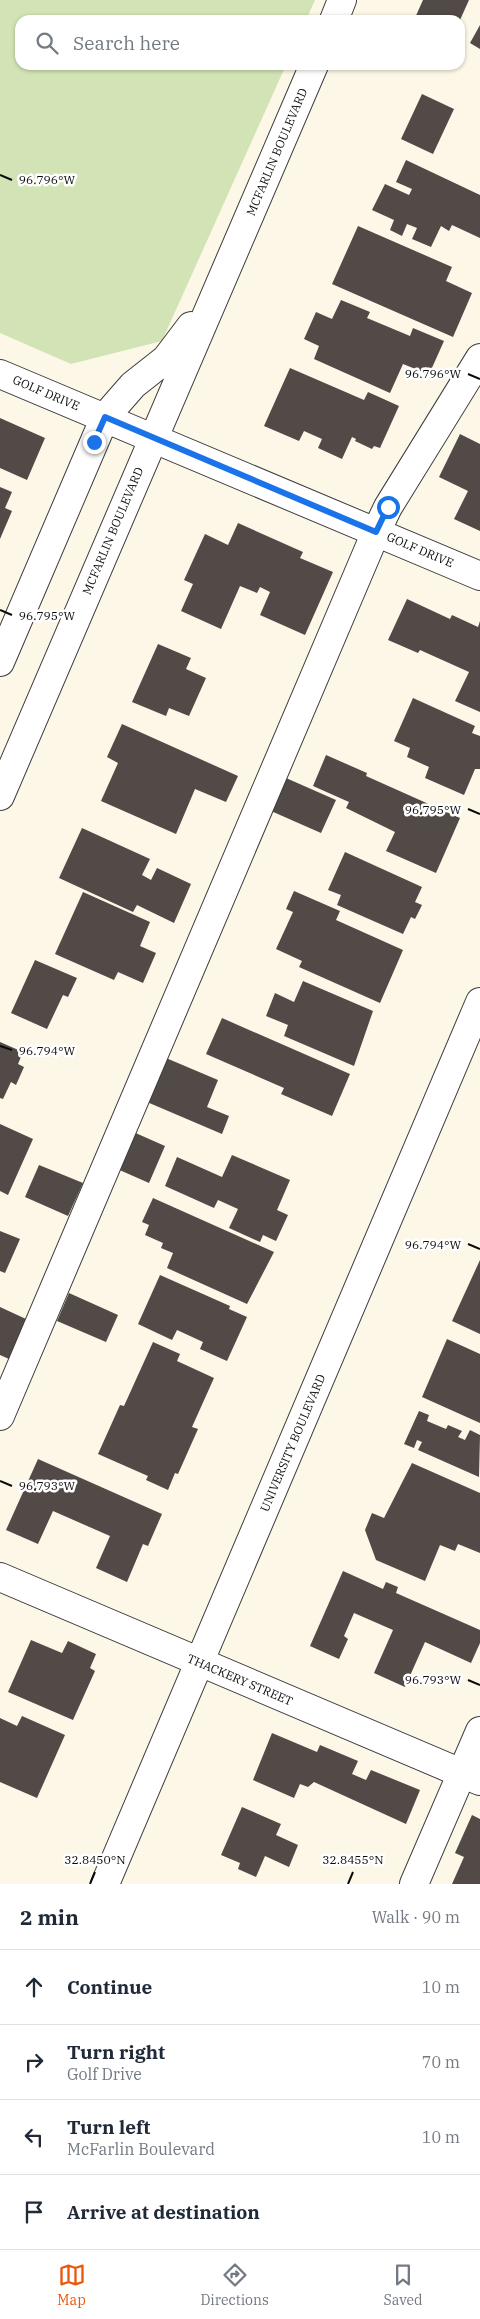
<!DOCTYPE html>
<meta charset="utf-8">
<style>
body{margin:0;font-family:"IBM Plex Serif",serif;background:#f6f6f7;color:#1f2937}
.stop{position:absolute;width:15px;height:15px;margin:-11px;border:4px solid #1a73e8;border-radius:50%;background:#fff}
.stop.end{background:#1a73e8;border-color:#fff;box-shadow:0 1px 5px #0008}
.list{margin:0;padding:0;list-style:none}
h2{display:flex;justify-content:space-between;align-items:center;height:65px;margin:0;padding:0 20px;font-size:21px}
h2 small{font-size:16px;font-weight:400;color:#747a83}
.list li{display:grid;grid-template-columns:32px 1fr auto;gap:15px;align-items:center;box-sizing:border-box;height:75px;padding:0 20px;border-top:1px solid #e0e1e3}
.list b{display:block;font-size:19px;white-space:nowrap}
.list p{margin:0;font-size:16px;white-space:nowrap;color:#747a83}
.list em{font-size:16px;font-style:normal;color:#747a83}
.icon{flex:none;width:28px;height:28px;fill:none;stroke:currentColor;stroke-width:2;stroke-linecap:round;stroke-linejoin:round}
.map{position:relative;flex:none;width:480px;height:1884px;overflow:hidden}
.search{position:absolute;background:#fff;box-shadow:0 1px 4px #0004;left:15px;right:15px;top:15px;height:55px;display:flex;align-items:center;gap:12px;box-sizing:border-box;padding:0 18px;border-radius:15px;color:#747a83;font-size:19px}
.sheet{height:365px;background:#fff}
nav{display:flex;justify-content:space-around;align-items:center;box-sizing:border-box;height:70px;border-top:1px solid #e0e1e3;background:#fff;font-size:14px;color:#747a83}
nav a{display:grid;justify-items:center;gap:2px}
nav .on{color:#ea580c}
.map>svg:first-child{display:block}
</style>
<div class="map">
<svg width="480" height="1884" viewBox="0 0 480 1884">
<rect width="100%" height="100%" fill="#fdf7e8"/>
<path fill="#d2e4b5" d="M0 0H315L306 20H20V65H286L162 341 71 364 0 333Z"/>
<path fill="#514a47" d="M423 0H469L460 20H414Z
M480 25V49L470 43Z
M422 94 454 109 433 154 401 139Z
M406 160 480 195V238L452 225 449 231 441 226 431 247 412 239 417 228 407 224 402 236 390 230 394 220 372 210 385 184 409 195 412 189 396 182Z
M358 226 452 267 446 281 472 293 453 337 332 284Z
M341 300 370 312 367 318 410 336 413 328 444 341 431 370 425 367 423 372 403 364 390 393 314 359 319 346 304 339 316 312 332 319Z
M290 368 364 400 368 392 399 406 380 448 374 446 372 449 355 441 356 439 352 437 342 459 318 448 322 439 304 431 299 441 264 426Z
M0 418 45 438 27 480 0 468Z
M460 434 480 444V531L454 519 468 491 439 477Z
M0 487 12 492 5 508 12 511 0 539Z
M238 523 303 552 300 558 333 572 305 635 260 615 270 592 260 587 257 593 240 586 221 629 181 611 193 584 184 580 205 534 228 545Z
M407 599 450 619 452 615 478 627 480 621V712L455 701 469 672 420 650 418 653 388 640Z
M158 644 191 658 186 669 206 678 189 716 169 708 166 716 132 702Z
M413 698 475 726 472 733 480 736V769H475L464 795 425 778 429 767 407 757 410 748 394 741Z
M122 724 238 776 226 802 195 789 176 834 101 801 118 763 107 757Z
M326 755 367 773 366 776 460 818 436 873 386 851 395 832 346 808 349 802 313 786Z
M286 778 336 800 321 833 271 811Z
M82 828 150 859 142 875 151 880 157 868 191 884 174 923 137 905 133 912 59 878Z
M345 852 422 887 415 902 422 905 415 919 411 917 403 934 337 905 341 895 328 890Z
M294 891 340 911 336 920 403 950 380 1003 299 967 302 961 276 949 293 912 286 909Z
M83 892 150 922 140 946 156 953 143 983 118 972 114 980 55 954Z
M35 960 77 978 68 997 63 995 47 1029 11 1013Z
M303 981 373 1011 354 1066 284 1036 288 1025 266 1016 275 993 294 1002Z
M222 1018 350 1074 332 1116 281 1094 284 1088 206 1054Z
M0 1042 23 1052 18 1064 24 1067 16 1085 11 1082 3 1099 0 1098Z
M166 1058 218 1080 207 1107 229 1116 222 1134 147 1102Z
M0 1124 33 1139 8 1195 0 1191Z
M131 1131 165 1146 149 1183 115 1168Z
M232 1155 290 1180 277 1210 288 1215 276 1241 263 1235 260 1242 229 1228 238 1209 218 1200 214 1208 165 1186 177 1157 222 1177Z
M39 1165 83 1183 68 1216 25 1197Z
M153 1198 274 1252 247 1304 167 1268 173 1253 161 1248 163 1243 145 1235 149 1225 142 1222Z
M0 1231 20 1239 5 1273 0 1271Z
M480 1260V1334L452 1321Z
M160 1275 230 1306 229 1309 247 1317 227 1361 200 1349 203 1342 177 1330 172 1340 138 1324Z
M69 1293 118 1315 106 1342 57 1321Z
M0 1307 26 1319 9 1359 0 1355Z
M447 1339 480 1354V1423L422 1397Z
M153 1342 180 1354 177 1361 214 1378 192 1427 198 1429 178 1474 175 1473 168 1490 146 1480 148 1476 98 1454 120 1405 124 1406Z
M419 1411 429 1415 427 1421 446 1429 448 1425 462 1431 458 1437 465 1440 470 1430 480 1435 479 1477 418 1450 422 1442 417 1440 414 1448 404 1444Z
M38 1459 162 1514 148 1546 143 1544 127 1582 96 1568 110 1536 53 1511 38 1544 6 1530Z
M412 1463 480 1493V1553L458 1544 455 1551 440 1545 425 1581 376 1560 365 1530 372 1513 384 1518Z
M343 1571 383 1589 386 1582 398 1587 396 1593 480 1630V1643L471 1663 425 1642 405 1687 374 1673 393 1630 354 1613 344 1636 348 1639 339 1659 310 1646Z
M31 1640 62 1653 68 1641 96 1654 90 1668 95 1671 73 1720 8 1692Z
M22 1716 65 1735 37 1798 0 1782V1718L17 1726Z
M272 1733 317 1752 320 1745 358 1761 352 1774 366 1780 371 1770 420 1790 406 1824 314 1782 308 1787 300 1784 294 1798 253 1780Z
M242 1807 281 1824 276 1835 298 1845 289 1867 265 1856 256 1877 238 1869 240 1863 221 1855Z
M472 1815 480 1819V1884H452L464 1857 455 1853Z"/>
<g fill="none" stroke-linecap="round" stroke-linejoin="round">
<defs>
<path id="minor" d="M334 20 342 0
M0 374 480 576
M0 662 105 417 133 385 166 359 191 326
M0 796 314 65
M0 1416 376 532 388 507 480 358
M0 1577 480 1781
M105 1884 480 1002
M414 1884 480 1731"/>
</defs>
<use href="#minor" stroke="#3d3d3d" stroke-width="30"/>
<use href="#minor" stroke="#fff" stroke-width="28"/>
</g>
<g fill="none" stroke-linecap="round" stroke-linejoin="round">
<path stroke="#1a73e8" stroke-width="6" d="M94 442 105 417 376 532 388 507"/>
</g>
<path fill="none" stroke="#0a0a0a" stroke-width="2" d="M0 175 12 180M468 374 480 379M0 610 12 615M468 809 480 814M0 1046 12 1050M468 1244 480 1249M0 1481 12 1486M468 1680 480 1685M90 1884 95 1872M348 1884 353 1872"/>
<g text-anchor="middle" stroke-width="5" stroke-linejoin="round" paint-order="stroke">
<g font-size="12" fill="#0a0a0a" stroke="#fff">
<text transform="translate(277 152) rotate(-67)" y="4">MCFARLIN BOULEVARD</text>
<text transform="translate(46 393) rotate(23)" y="4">GOLF DRIVE</text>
<text transform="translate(113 531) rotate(-67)" y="4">MCFARLIN BOULEVARD</text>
<text transform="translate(420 550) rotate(23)" y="4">GOLF DRIVE</text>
<text transform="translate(293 1443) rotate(-67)" y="4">UNIVERSITY BOULEVARD</text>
<text transform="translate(240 1680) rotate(23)" y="4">THACKERY STREET</text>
</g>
</g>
<g font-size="12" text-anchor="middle" fill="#0a0a0a" stroke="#fff" stroke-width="5" stroke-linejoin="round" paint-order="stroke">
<text x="47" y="184">96.796°W</text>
<text x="433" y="378">96.796°W</text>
<text x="47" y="620">96.795°W</text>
<text x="433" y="814">96.795°W</text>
<text x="47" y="1055">96.794°W</text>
<text x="433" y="1249">96.794°W</text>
<text x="47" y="1490">96.793°W</text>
<text x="433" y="1684">96.793°W</text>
<text x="95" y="1864">32.8450°N</text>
<text x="353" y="1864">32.8455°N</text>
</g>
</svg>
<div class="stop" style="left:388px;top:507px"></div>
<div class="stop end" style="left:94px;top:442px"></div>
<div class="search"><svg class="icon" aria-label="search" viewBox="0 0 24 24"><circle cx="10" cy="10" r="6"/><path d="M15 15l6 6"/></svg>Search here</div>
</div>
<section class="sheet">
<h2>2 min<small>Walk · 90 m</small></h2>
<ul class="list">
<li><svg class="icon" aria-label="ahead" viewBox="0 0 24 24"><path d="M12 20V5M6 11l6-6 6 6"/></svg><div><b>Continue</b></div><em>10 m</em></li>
<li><svg class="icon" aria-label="right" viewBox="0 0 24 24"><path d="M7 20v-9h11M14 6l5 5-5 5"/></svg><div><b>Turn right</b><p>Golf Drive</p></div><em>70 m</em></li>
<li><svg class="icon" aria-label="left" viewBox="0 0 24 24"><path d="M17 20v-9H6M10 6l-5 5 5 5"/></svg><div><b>Turn left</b><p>McFarlin Boulevard</p></div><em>10 m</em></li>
<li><svg class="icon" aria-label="arrive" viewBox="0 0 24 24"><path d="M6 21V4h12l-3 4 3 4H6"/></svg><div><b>Arrive at destination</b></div></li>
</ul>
</section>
<nav>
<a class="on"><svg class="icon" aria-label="map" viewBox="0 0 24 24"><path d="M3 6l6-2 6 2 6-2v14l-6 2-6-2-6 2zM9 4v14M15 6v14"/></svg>Map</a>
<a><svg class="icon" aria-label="directions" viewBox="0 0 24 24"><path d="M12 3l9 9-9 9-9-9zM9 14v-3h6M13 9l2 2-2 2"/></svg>Directions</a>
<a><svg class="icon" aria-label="saved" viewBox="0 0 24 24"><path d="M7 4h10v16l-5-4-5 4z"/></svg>Saved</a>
</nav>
